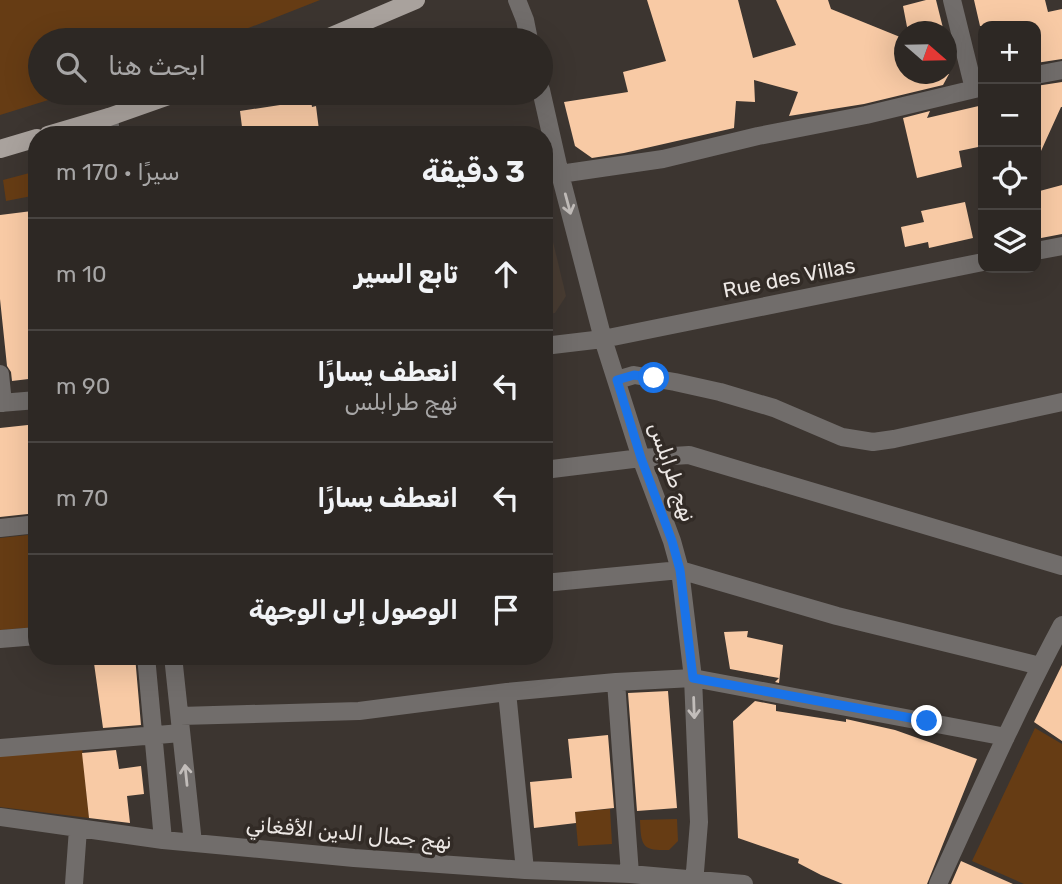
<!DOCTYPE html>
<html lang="ar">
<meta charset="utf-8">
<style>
body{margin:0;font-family:Rubik,Cairo,sans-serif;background:#35302c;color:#f1f3f6;direction:rtl}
.controls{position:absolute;right:21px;top:21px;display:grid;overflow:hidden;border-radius:14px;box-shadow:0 7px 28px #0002}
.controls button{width:63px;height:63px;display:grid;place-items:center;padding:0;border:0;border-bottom:2px solid #484441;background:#2d2824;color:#f1f3f6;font:35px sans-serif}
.compass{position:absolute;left:894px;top:21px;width:63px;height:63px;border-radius:50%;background:#2d2824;box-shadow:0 7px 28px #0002;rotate:110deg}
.stop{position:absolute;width:21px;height:21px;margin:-16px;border:5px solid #1a73e8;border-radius:50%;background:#fff}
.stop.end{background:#1a73e8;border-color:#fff;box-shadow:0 2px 7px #0008}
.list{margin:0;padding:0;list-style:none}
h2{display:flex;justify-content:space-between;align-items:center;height:91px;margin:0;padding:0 28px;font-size:30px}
h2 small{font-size:23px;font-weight:400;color:#a7a6a6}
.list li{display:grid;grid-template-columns:46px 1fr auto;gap:21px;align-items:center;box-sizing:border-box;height:112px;padding:0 28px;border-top:2px solid #484441}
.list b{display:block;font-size:26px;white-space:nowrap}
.list p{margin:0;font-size:23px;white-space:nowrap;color:#a7a6a6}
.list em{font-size:23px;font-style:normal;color:#a7a6a6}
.icon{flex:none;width:38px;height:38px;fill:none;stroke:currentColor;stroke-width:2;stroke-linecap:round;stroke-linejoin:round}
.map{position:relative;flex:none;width:1062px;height:884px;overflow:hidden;direction:ltr}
.search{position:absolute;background:#2d2824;box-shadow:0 7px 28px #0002;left:28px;top:28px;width:525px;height:77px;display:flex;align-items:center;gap:18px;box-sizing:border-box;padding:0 24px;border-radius:38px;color:#a7a6a6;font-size:26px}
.panel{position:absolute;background:#2d2824;box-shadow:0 7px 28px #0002;left:28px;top:126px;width:525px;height:539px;border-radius:28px;direction:rtl}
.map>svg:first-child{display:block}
</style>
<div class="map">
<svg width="1062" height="884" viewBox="0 0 1062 884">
<rect width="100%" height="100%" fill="#3c3530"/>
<path fill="#483c32" d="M544 204 566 296 555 313 544 315Z"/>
<path fill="#663c14" d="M0 0H320L218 40H40V93H71L0 115Z
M37 171V195L6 201 3 180Z
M37 534V627L0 630V538Z
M1035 728 1062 744V884H1024L972 861Z
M82 747 89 818 0 807V754Z
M610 809 612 844 578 846 575 812Z
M677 819 678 841 669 850C642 851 641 846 640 820Z"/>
<path fill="#f8caa5" d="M647 0H738L753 58 796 45 776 0H828L831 9 905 39V74H949L943 85 864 104 789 116 798 92 754 80 755 102 736 101 734 128 624 153 592 158 575 146 564 102 628 92 623 72 666 61Z
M926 0H936L944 32H908L903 6Z
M974 0H1045L1048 12 1062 9V59L1036 63V26H980Z
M1062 82V107H1061L1036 162V86Z
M310 94 312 107 316 106 319 130 299 133V135H243L240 111 293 103 292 96Z
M983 105V146L959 151 962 167 917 178 903 118 930 111 927 118Z
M1062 185V234L1036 239V192Z
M965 202 973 238 929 248 928 242 905 247 901 227 924 222 921 211Z
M32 211 33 221 37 220V378L12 381 11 372 7 366 0 299V215Z
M37 424V513L0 517V428Z
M748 631 747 637 783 645 779 683 775 682 779 678 730 669 724 632Z
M93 656H135L141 725 103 728Z
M1062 665V741L1034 722Z
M668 691 677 808 637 811 628 693Z
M755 701 776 705V711L846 722V719L895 730 977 759 927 884H843L821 875 798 863 799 859 738 838 733 721Z
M608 735 614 808 575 812 576 823 534 828 530 782 572 778 568 739Z
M116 750 119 769 141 766 144 794 127 796 130 823 89 818 82 753Z
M961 861 1013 884H951Z"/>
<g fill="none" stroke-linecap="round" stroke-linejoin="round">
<path stroke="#716d6b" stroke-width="18" d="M517 0 525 20 529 40
M952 0 974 89
M1036 75 1062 70
M541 90 560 174 603 339 641 458 672 541 680 570 693 678 699 822 694 884
M109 117 111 135
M560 174 663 159 758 136 866 115 983 87
M1036 251 1062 246
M544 346 603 339 983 262
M0 374 3 403
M617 380 634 375 675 382 720 392 774 408 842 437 873 442 894 439 1062 402
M0 403 37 400
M544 470 641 458 689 455 1062 566
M0 528 37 524
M544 583 680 570 837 616 1040 666
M0 639 37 636
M146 656 163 840
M173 656 193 843
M616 682 630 874
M507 692 525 870
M180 716 359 711 507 692 616 682 693 678 1006 737
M0 748 181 733
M0 817 163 840 354 858 525 870 630 874 744 884
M74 884 78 829
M938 884C978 797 1017 709 1062 625"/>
<path stroke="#a9a29d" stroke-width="18" d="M322 40 416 0
M48 135 109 117 177 93
M0 149 37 138"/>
</g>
<defs><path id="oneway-shaft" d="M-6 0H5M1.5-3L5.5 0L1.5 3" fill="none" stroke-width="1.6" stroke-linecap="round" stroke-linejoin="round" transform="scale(1.75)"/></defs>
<g stroke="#c2bdba">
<use href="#oneway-shaft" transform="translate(568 204) rotate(75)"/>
<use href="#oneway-shaft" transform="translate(694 708) rotate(88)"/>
<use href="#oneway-shaft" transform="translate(186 775) rotate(-96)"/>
</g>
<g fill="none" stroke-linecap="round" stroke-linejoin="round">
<path stroke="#1a73e8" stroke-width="9" d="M654 378 634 375 617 380 641 458 672 541 680 570 693 678 927 721"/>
</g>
<g text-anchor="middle" stroke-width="7" stroke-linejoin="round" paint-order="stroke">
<g font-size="21" fill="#ede8e5" stroke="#322b26">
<text transform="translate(789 278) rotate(-11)" y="7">Rue des Villas</text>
<text transform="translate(672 472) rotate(71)" y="7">نهج طرابلس</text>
<text transform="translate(349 833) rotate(5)" y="7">نهج جمال الدين الأفغاني</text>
</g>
</g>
</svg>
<div class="controls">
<button>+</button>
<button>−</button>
<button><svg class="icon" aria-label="locate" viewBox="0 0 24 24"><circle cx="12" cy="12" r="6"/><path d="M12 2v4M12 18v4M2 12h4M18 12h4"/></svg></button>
<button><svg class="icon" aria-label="layers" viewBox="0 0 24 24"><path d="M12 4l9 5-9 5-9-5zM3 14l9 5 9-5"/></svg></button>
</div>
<svg class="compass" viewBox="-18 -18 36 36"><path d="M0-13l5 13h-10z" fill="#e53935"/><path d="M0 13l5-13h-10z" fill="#a7a6a6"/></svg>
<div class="stop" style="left:654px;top:378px"></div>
<div class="stop end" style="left:927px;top:721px"></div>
<div class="search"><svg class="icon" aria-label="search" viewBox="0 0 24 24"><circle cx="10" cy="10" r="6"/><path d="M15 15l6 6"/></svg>ابحث هنا</div>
<section class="panel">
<h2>3 دقيقة<small>سيرًا · 170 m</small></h2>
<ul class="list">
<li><svg class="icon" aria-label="ahead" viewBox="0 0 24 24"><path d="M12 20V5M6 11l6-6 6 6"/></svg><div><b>تابع السير</b></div><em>10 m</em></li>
<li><svg class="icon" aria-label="left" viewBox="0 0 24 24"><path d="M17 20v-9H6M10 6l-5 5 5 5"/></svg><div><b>انعطف يسارًا</b><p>نهج طرابلس</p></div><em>90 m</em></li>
<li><svg class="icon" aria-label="left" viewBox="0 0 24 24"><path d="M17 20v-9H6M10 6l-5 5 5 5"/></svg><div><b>انعطف يسارًا</b></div><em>70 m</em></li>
<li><svg class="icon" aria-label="arrive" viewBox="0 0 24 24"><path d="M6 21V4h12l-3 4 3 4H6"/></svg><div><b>الوصول إلى الوجهة</b></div></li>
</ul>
</section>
</div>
